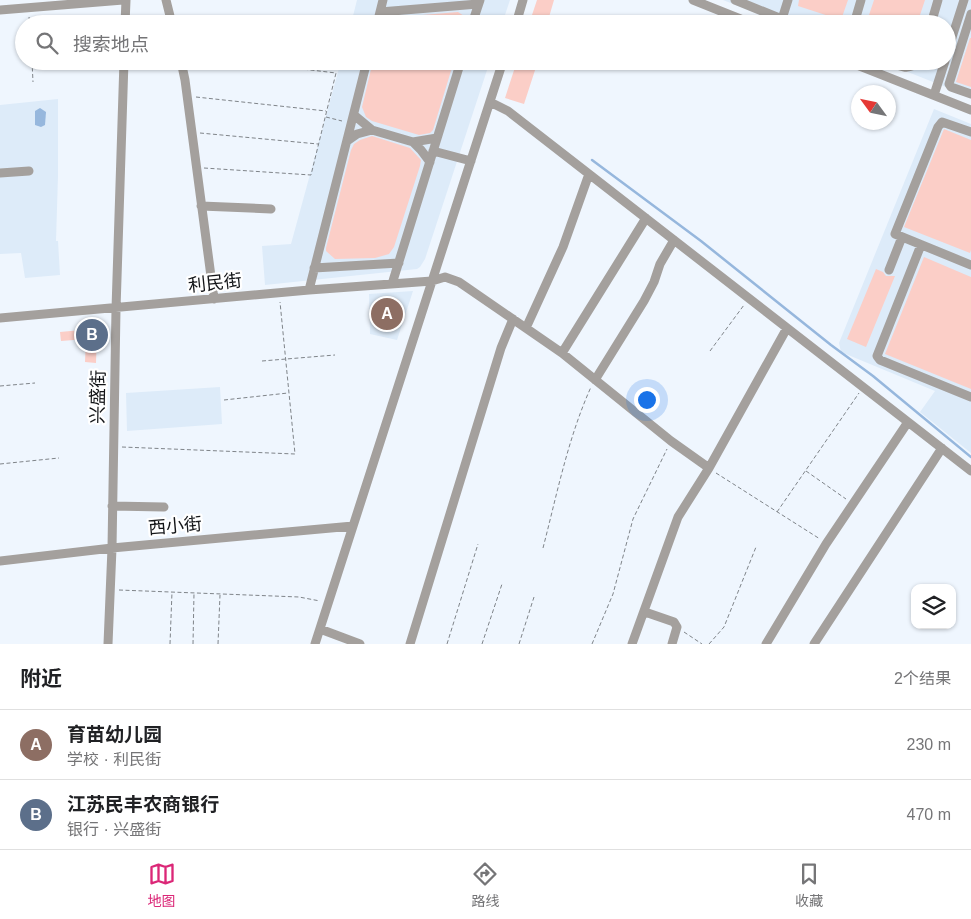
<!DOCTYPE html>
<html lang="zh">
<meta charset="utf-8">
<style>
body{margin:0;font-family:Arial,"Noto Sans SC",sans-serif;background:#f6f6f6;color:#202124}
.controls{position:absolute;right:15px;bottom:15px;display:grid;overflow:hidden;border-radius:10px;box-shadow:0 1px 4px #0004}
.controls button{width:45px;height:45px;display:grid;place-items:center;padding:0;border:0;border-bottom:1px solid #e0e0e0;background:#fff;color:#202124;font:25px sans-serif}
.compass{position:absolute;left:851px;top:85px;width:45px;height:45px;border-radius:50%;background:#fff;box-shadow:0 1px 4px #0004;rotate:303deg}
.you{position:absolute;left:646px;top:399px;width:18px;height:18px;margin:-12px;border:4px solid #fff;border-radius:50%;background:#1a73e8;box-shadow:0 0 0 8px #1a73e833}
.badge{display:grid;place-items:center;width:32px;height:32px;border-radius:50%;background:#db2777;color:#fff;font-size:16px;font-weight:700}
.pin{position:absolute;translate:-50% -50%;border:2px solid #fff;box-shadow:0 1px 5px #0006}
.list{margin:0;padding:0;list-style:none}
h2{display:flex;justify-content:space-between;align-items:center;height:65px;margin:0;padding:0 20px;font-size:21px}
h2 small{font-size:16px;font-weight:400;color:#757577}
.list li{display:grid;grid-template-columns:32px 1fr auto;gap:15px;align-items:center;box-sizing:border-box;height:70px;padding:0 20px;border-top:1px solid #e0e0e0}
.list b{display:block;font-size:19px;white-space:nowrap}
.list p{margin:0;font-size:16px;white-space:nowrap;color:#757577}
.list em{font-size:16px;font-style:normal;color:#757577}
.icon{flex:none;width:28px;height:28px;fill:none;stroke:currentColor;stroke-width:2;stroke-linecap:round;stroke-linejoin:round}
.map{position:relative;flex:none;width:971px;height:644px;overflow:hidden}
.search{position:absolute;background:#fff;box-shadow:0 1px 4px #0004;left:15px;right:15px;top:15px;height:55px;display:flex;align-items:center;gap:12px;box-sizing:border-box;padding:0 18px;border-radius:28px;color:#757577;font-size:19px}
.sheet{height:205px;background:#fff}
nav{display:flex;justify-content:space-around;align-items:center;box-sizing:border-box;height:70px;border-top:1px solid #e0e0e0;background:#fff;font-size:14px;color:#757577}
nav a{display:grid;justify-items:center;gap:2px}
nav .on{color:#db2777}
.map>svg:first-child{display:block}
</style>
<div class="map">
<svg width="971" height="644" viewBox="0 0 971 644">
<rect width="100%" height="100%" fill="#eff6fe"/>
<path fill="#ddebf9" d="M357 0H510L502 24H351Z
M723 0H971V97L880 61H947V24H784Z
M341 61H490L425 259 420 267 417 269 265 285 262 246 291 244Z
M58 99V176L56 241H58L60 275 25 278 21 253 0 254V105Z
M934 109 971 124V453L920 412 935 391 841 352 839 343Z
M413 291 397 340 370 334 369 294Z
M220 387 222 424 127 431 126 393Z"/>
<path fill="#96b7dd" d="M40 108 46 112 45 125 41 127 35 125V111Z"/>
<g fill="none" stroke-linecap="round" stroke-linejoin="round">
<path stroke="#96b7dd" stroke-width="2.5" d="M592 160 701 241 831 345 873 376 971 457"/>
</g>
<path fill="#fbcec7" d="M537 0H554L547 24H529Z
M799 0H848L841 20 798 6Z
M874 0H925L917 24H866Z
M458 12 464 16 466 24H384L387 18Z
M970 38H971V87L956 82Z
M373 61H454L433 130 430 133 419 135 372 121 366 117 362 107Z
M517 61H538L524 104 505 98Z
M944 129 971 140V250L970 253 904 227Z
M372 136 410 148 421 160 420 166 394 247 389 254 375 258 335 259 326 251V248L351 150 354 144 360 140Z
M924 257 971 277V389L885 354Z
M876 269 883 272 886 276H895L866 347 847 339Z
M398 299 399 311 397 322 375 324 374 301Z
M81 330H97L96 363 85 362 86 339 61 341 60 332Z"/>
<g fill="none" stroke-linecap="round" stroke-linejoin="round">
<path stroke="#7f8489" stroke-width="1" stroke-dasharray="4 2.5" stroke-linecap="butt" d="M29 17 30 24
M32 61 33 82
M196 97 326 111
M326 117 342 121
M200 133 318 144
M204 168 311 175 336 73 235 61
M710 351 744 305
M262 361 335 355
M0 386 35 383
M224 400 288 393
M122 447 295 454 280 302
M0 464 59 458
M806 471 846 499
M716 473 820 539
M777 512 859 393
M543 548C557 494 568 438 591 387
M119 590 299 597 320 601
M684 632 702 644
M170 644 172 592
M193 644 194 593
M218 644 220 595
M447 644 478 544
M482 644 502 584
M519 644 534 597
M592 644 613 594 633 519 667 449
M709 644 724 627 756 547"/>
<path stroke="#a4a09d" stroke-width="9" d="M166 0 172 24
M693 0 753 24
M735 0 794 24
M0 10 123 0
M380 12 478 4
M971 14 949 84 951 87 971 94
M782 19 788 0
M125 24 126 0
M377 24 383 0
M472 24 480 0
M516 24 523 0
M854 24 861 0
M931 24 938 0
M947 53 964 0
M181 61 185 80 214 299
M847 61 971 110
M888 61C899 66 909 72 918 61
M934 95 945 61
M490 102 508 111 971 471
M354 115 372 130 413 142 437 138
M971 132 942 122 938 127 895 234 971 265
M347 141 357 134 372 130
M413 142 421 150 430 162
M433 151 471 161
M0 173 29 171
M201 206 271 209
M921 245 877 356 880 360 971 397
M314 268 399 263
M889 270 902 237
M392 284 461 61
M309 290 367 61
M0 318 309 290 432 281 445 277 459 282 562 353 671 441 709 468
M526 328 563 247 589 174
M562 353 646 218
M595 380 644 301 654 282 660 264 674 240
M112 506 164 507
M0 561 112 548 353 526
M645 612 674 622 677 627 672 644
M320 629 360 644
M108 644 112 548 116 309 124 61
M315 644 503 61
M410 644 501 348 513 319
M632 644 678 517 709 468 787 328
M766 644 826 544 908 422
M814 644 942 448"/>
</g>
<g text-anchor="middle" stroke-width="4.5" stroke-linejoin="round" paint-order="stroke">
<g font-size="18" fill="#131518" stroke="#fff">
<text transform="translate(215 283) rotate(-6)" y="6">利民街</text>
<text transform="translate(98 397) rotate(-89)" y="6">兴盛街</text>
<text transform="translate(175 526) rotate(-5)" y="6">西小街</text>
</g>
</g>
</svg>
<div class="controls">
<button><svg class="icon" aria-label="layers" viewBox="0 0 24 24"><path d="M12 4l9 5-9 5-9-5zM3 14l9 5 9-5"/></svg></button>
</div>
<svg class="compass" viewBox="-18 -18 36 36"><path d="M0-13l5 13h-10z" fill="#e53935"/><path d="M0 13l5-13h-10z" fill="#757577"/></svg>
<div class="you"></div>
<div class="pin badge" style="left:387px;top:314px;background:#8d6e63">A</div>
<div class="pin badge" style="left:92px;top:335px;background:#5c6f8a">B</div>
<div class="search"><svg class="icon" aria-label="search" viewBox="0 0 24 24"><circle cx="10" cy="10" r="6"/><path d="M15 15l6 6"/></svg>搜索地点</div>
</div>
<section class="sheet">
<h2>附近<small>2个结果</small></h2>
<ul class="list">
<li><span class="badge" style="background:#8d6e63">A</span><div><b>育苗幼儿园</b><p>学校 · 利民街</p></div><em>230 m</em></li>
<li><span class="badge" style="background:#5c6f8a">B</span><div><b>江苏民丰农商银行</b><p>银行 · 兴盛街</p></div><em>470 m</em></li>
</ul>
</section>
<nav>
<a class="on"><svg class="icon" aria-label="map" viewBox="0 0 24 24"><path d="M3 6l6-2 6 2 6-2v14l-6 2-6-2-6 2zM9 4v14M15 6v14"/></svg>地图</a>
<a><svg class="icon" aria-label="directions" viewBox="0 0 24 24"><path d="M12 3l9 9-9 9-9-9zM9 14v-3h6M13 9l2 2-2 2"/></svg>路线</a>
<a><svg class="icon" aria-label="saved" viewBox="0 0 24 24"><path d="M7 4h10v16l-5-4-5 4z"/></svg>收藏</a>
</nav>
